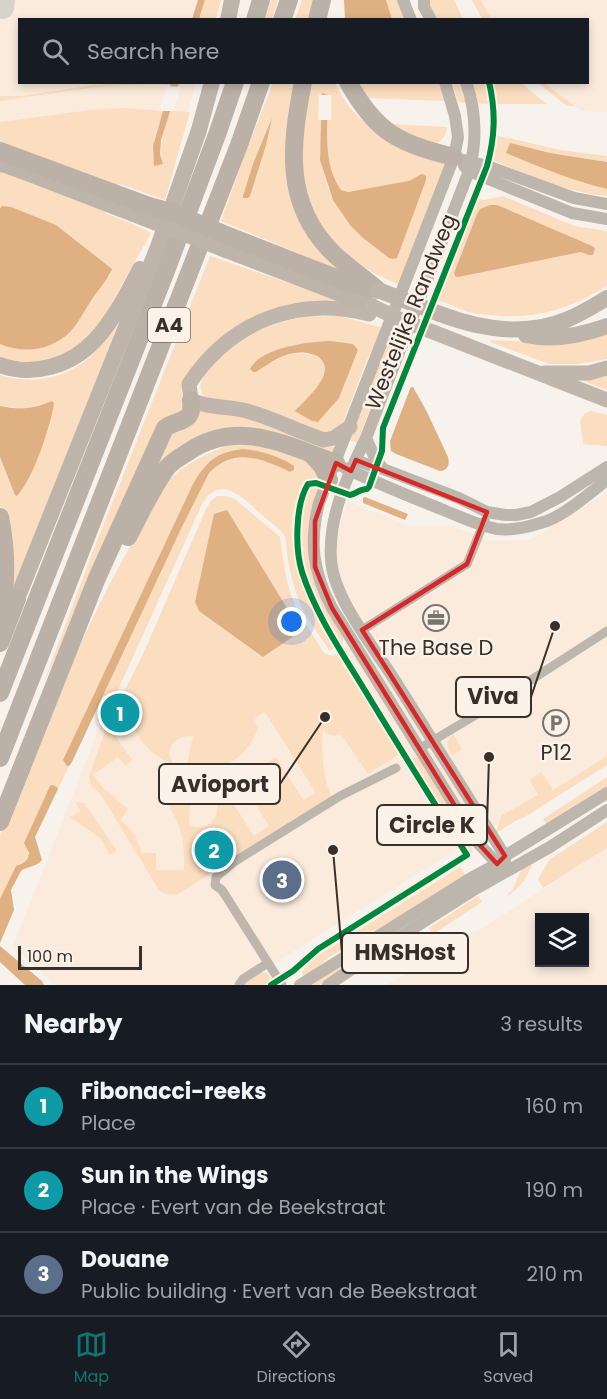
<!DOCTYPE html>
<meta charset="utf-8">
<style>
body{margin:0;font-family:Poppins,sans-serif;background:#242831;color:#f1f3f6}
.controls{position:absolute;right:18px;bottom:18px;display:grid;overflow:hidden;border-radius:0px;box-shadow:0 3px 9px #0003}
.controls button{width:54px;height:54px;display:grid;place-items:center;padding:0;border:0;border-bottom:2px solid #363941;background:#171b24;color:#f1f3f6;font:30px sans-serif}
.scale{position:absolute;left:18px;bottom:15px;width:124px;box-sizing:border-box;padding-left:6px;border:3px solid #37302a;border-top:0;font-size:16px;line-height:21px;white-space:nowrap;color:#37302a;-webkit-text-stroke:4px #fcf2e8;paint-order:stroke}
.you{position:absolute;left:292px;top:622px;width:21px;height:21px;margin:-15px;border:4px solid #fff;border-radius:50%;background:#1a73e8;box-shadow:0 0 0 9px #1a73e833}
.badge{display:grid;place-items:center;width:39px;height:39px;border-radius:50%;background:#0f766e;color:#fff;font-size:20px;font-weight:700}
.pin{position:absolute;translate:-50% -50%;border:3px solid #fff;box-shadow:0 2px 6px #0006}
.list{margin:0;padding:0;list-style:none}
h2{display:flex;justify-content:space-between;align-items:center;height:78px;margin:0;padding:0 24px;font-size:26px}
h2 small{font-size:20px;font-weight:400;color:#9ea1a6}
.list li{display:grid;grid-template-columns:39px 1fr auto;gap:18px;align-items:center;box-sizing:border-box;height:84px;padding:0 24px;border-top:2px solid #363941}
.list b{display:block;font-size:22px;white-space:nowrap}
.list p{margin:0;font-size:20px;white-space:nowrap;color:#9ea1a6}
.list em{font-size:20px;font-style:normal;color:#9ea1a6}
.icon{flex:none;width:33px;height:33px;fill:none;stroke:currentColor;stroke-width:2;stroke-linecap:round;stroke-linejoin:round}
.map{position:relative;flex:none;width:607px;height:985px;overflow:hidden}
.search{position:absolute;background:#171b24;box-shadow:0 3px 9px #0003;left:18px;right:18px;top:18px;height:66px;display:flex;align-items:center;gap:15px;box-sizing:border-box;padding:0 21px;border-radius:0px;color:#9ea1a6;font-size:22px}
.sheet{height:330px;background:#171b24}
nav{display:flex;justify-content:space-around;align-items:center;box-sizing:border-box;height:84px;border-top:2px solid #363941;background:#171b24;font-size:16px;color:#9ea1a6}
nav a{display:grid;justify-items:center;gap:3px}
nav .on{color:#0f766e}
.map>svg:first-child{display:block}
</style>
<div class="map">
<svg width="607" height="985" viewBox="0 0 607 985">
<rect width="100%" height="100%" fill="#f7f2ec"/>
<path fill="#faebdc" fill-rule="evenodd" d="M0 0H220L215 19 20 20V82L196 83 165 193 0 138Z
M480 0H607V112L582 111 542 83 588 82V20L490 19Z
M607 492V756L239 985H54L13 946 108 706 271 695 369 631 338 580 335 544 347 501 410 526H452L491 541 530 540Z
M607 848V985H387L472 932 478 931ZM540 918H584V962H540Z"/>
<path fill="#fbddbf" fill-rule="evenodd" d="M205 0H221L216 19 199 20Z
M271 0H278L272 19H265Z
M302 0H317L312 19 295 20Z
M386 0H398L404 19H392Z
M427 0H454L463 19H435Z
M472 0H481L491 19H482Z
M308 82 335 83C356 132 402 144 448 163L399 285 372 272 354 261 337 247 309 208 297 141ZM328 95C328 125 322 164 341 190L348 192 415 180 397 258 333 200 327 184 320 154Z
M403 82 439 83 445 101 362 98 353 83Z
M107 83H171L170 85C113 82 57 93 0 101V96H22Z
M273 83H297L291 188 353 276 221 221 242 162Z
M452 83H460L466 103 458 102Z
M469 83H487L490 104 475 103Z
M491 83H521L547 104H495Z
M538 83H544L575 106H567Z
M124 108 163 111C158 127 152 142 153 159L163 164C158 143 164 131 170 111L190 112 165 200 120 184 112 186 0 143V122L91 110Z
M391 124 447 127C442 161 407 133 391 124Z
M495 135 561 150 607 156V162L550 153H507C540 167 572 181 607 189V196C567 193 529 175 492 160Z
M0 169 94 204 107 214 131 223 151 233 102 320 80 344 63 356 38 363 0 359V344L18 349 71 331 111 273 2 206 0 208Z
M503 196 574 226 607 231V286C570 309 535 320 491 315 484 314 475 314 468 312 458 308 447 303 437 300L477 199 484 200ZM480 209 589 255 581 252 458 276H455L454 273 477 214Z
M210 256 344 302 280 310 191 373 181 390 185 406 118 524 44 682 90 559Z
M122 314 7 606 2 510 0 505V458L19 495C35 467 50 435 54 403L52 401C31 409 22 409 0 406V375C34 385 69 379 95 352 105 341 113 326 122 314Z
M308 316H339L383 328 367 360 343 422 338 428 326 433 204 397C197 386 202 377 210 368 238 336 267 324 308 316ZM291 345 358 350 339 398 320 383C324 376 327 368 322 360 318 356 315 355 309 354 289 349 272 362 256 372L263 358Z
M607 330V359L578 364H549L490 342 491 340 538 342Z
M392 332 398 336 357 443 349 440Z
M607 372V390L570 376Z
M201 407 230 410 337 448 334 455 205 434 133 517 170 434Z
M591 411 607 415V446L583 444 580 421 585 413Z
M228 445H253L267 448 311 463 323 481 314 479 303 484C299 495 294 505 293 516 286 564 311 609 335 648L331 650H329C316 630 301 612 295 589 291 577 289 565 287 553 286 548 287 539 284 535 280 528 269 522 263 516 246 501 222 473 203 502L118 690 112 699 103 696 181 529 209 473C222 460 244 453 263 459 272 462 281 467 290 472L294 470 290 464 277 458 264 453 243 449 207 463 193 484 63 760 67 766H69L58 789 57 787 27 848C30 856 28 862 19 864L0 899V836L10 811 78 649 104 595 137 533 169 480C184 464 207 454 228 445Z
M312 486H321L311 511 309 523 308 536 309 555 343 637V646C310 591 292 555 307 490Z
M217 496H226L235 499 280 537 286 577 291 595 297 610 324 653 333 656 338 653 400 754 368 774 341 734C333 737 328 736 323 729 321 752 323 776 331 797L178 894C170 896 165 894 159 890L103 798 96 789 91 786 89 776 117 698 122 696 144 652 206 509 211 501ZM127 708C136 737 146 753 175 766 163 750 173 735 193 736L186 769C221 772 244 762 258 729L253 719 265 712 316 793 303 800 276 757 240 780 269 826 254 836 222 786 209 788V791C218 800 222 817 208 825 203 828 195 827 189 826L191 788 166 783 161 798C182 819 185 842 184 870H156V853H142L135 835 121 820 128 809 104 789 93 775 118 757 126 766 132 760 118 740 111 721Z
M453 734 462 749 452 756C446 746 445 742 453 734Z
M607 756V765L523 818 517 820 496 833 498 825 502 815 538 795 530 780 541 772 553 790Z
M414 757H418L469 842 473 852 469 857 410 761Z
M607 777V787L547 825 543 819Z
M75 802 84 803 117 851 110 855 100 838 70 817 81 811Z
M607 822V848L543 888 538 879 550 859Z
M528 862 532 866C525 880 519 889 506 897L513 889 523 866Z
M460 867 466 876 392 922 367 934 328 958 314 971 304 977 301 972 316 957Z
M470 883 472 886 379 944 320 985H309Z
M478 896 482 902 433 934 429 928Z
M422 931 425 935 396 954 372 973 369 970 389 952Z
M259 972 267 973 273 981 267 985H242Z"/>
<path fill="#deb082" d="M198 0H205L199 19H192Z
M344 0H386L392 19H345Z
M171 83H179L161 140 160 154 163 164 154 166 153 146Z
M322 93 328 95C328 125 322 164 341 190L348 192 408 181C414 180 417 175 423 174L426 176V180L397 258 393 259 389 258 362 237 350 225 333 200 320 160Z
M272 118 266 145 250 196 248 198H243V196L253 164Z
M510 143 550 153 607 162V189C572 181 539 167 506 153Z
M490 205H497L592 246 595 248 593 255H589L581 252 458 277 455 276 454 273 477 214 480 209Z
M2 206 11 207 56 225 112 269C107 281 98 290 91 301 84 311 78 324 70 332 50 351 24 354 0 344V208Z
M330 341 353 344 358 350 339 398 318 422 312 421 295 411C304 401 316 391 322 379 325 374 326 367 323 362 320 357 316 355 311 354 290 348 273 361 256 372H253L250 369C262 347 307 342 330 341Z
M411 387H413L426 410 448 457C450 464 448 471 440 471L396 454 391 451 390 441 410 389Z
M52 401 54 403C51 426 33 479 17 496L15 495 0 457V406C21 410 33 409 52 401Z
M243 449C261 451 279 456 294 466V470L290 472C261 458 235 447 209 473L181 529 72 762 69 766H67L63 760 193 484C206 462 216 452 243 449Z
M365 497 408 514 405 520 363 503V498Z
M227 510 301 631 263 657 199 611 195 602 214 514Z
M52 785 57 787 58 789 35 837 42 860C37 867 27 866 21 871L11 890 14 910 0 943V899L16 866C23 863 28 862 29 853L24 843 50 786Z
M0 946 42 981 44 985H25L0 962Z"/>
<path fill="#f7f2ec" d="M167 86 181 87 173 111H159Z
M319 95H331V120H318Z"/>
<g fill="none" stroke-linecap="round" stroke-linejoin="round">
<path stroke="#d8d2cc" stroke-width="22" d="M3 8 4 0"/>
<path stroke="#bdb6ad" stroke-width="9" d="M362 630 467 564 485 520
M419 749 494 704 607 631
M239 985 243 979 268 963
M282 985 222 890 215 885 216 877 234 862 340 796 396 768"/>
<path stroke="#bdb6ad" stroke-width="12" d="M403 0 411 20
M424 0V7L431 20
M445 82 455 116 458 137 454 157 319 503C309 542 313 572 332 608L478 843 505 872
M466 82C476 111 477 142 469 171L366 438C348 475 328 516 331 559 333 598 373 646 394 679 431 738 468 797 505 856V872
M464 160 487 166 574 198 607 204
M464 166 469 171 572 213 607 219
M366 438 375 458 383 469
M356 460 371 466 383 469 459 498 487 512 505 515H516L531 512 560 497 607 467
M345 468C376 483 409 496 441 509 459 516 478 526 497 529 514 531 531 526 547 521 569 512 588 494 607 480
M300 985 471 878 497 864 505 856 607 793
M328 985 398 938 477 888 550 847 607 810"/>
<path stroke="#c0b6ac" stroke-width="15" d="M433 332 607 400
M544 373H589L607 368
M350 427 334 438 324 440C296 431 271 417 243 410 225 406 208 408 191 400L189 384C230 322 297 295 369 314"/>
<path stroke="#beb4aa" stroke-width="16" d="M228 20 232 0
M0 164 5 165 30 174 144 218
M226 250 372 306
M440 314C480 329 525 337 566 320 581 314 594 306 607 298
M526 335C552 341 582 335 607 326
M0 365C33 377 71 366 95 340 113 321 128 292 140 269
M17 599 158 247 199 130 212 82"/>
<path stroke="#bbb1a7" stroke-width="18" d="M255 20 261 0
M282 20 289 0
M317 20 322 0
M303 82C291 144 283 203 332 252 346 266 363 277 378 290
M348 82C377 134 399 143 454 157
M0 151 149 206
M231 237 354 285 376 289
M311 454 322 466 329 480
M0 517C7 551 7 585 0 619
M128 537C140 515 151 490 166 469 171 462 180 457 188 452 238 418 285 445 336 463
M0 643 17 599
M0 693 166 271 218 132 235 82
M0 758 239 145 261 82
M0 822 97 578 165 428C179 418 194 424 191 400"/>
<path stroke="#c0b6ac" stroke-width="15" d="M372 306 403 321 433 332"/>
<path stroke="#beb4aa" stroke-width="16" d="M144 218 226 250
M378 290 440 314"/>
<path stroke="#bbb1a7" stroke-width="18" d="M149 206 174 213 231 237"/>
<defs>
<path id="cycleway" d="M271 985 293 971 318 949 467 855C432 800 398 745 364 689 341 651 316 615 302 572 295 549 295 505 308 484L316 483 350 495C356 494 359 489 367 489L369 487 382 451 383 428 487 166C495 137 496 112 489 82"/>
</defs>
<use href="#cycleway" stroke="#fcf2e8" stroke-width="10"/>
<use href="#cycleway" stroke="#00873e" stroke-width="6"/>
</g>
<path fill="none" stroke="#d62828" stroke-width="4.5" stroke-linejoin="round" d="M356 460 487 512 467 564 362 630 505 856 497 864 478 843 332 608 315 567V521L336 463 351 471Z"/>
<defs>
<symbol id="office-ring" viewBox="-11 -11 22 22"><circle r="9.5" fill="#fcf2e8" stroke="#7a746e" stroke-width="1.5"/><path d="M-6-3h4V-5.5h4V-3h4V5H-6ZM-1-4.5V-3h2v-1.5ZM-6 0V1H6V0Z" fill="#7a746e"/></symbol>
<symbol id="parking-ring" viewBox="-11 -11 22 22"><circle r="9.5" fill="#fcf2e8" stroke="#7a746e" stroke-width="1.5"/><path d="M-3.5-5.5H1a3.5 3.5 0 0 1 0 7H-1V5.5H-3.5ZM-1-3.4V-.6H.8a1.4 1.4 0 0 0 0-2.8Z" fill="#7a746e"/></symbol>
</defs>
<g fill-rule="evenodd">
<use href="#office-ring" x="421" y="603" width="30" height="30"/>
<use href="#parking-ring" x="541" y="708" width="30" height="30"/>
</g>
<g text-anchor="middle" stroke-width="5" stroke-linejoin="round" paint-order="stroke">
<rect fill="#fcf2e8" stroke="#726a63" stroke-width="1.5" x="148" y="308" width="42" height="34" rx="4.5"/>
<g font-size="20" font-weight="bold" fill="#37302a">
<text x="169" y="332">A4</text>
</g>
<g font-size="21" fill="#37302a" stroke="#fcf2e8">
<text transform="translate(411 312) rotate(-68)" y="7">Westelijke Randweg</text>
</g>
<g font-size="21" fill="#37302a" stroke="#fcf2e8">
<text x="436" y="655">The Base D</text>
<text x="556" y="760">P12</text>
</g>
</g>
<path fill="none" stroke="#37302a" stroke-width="2" d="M555 626L531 697M325 717L280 784M489 757L487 825M333 850L342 953"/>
<g fill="#37302a" stroke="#fcf2e8" stroke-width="2">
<circle cx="555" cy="626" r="6"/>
<circle cx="325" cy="717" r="6"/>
<circle cx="489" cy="757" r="6"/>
<circle cx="333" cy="850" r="6"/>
</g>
<g fill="#fcf2e8" stroke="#37302a" stroke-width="2">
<rect x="456" y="677" width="75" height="40" rx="6"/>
<rect x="159" y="764" width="121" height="40" rx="6"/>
<rect x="377" y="805" width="110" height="40" rx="6"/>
<rect x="342" y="933" width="126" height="40" rx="6"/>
</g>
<g font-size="22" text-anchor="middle" font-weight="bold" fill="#37302a">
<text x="493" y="704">Viva</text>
<text x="220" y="792">Avioport</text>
<text x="432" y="833">Circle K</text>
<text x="405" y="960">HMSHost</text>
</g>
</svg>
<div class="controls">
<button><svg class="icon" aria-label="layers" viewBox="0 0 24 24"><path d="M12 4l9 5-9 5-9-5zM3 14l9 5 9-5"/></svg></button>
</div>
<div class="scale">100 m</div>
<div class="you"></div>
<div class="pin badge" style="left:120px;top:713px;background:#0f9aa8">1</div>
<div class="pin badge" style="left:214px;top:850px;background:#0f9aa8">2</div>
<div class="pin badge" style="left:282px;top:880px;background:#5c6f8a">3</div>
<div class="search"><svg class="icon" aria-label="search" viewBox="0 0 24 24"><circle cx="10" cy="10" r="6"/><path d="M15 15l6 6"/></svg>Search here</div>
</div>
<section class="sheet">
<h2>Nearby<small>3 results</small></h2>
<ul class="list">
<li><span class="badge" style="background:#0f9aa8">1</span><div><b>Fibonacci-reeks</b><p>Place</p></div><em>160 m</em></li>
<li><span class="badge" style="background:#0f9aa8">2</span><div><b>Sun in the Wings</b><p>Place · Evert van de Beekstraat</p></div><em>190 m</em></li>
<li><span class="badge" style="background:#5c6f8a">3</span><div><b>Douane</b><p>Public building · Evert van de Beekstraat</p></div><em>210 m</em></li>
</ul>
</section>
<nav>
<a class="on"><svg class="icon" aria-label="map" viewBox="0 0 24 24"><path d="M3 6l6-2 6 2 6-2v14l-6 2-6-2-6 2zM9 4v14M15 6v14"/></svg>Map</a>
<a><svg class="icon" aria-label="directions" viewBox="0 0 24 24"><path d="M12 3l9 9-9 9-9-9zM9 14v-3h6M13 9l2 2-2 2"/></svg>Directions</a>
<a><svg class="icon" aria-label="saved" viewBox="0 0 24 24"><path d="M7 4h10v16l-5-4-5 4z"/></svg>Saved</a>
</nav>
